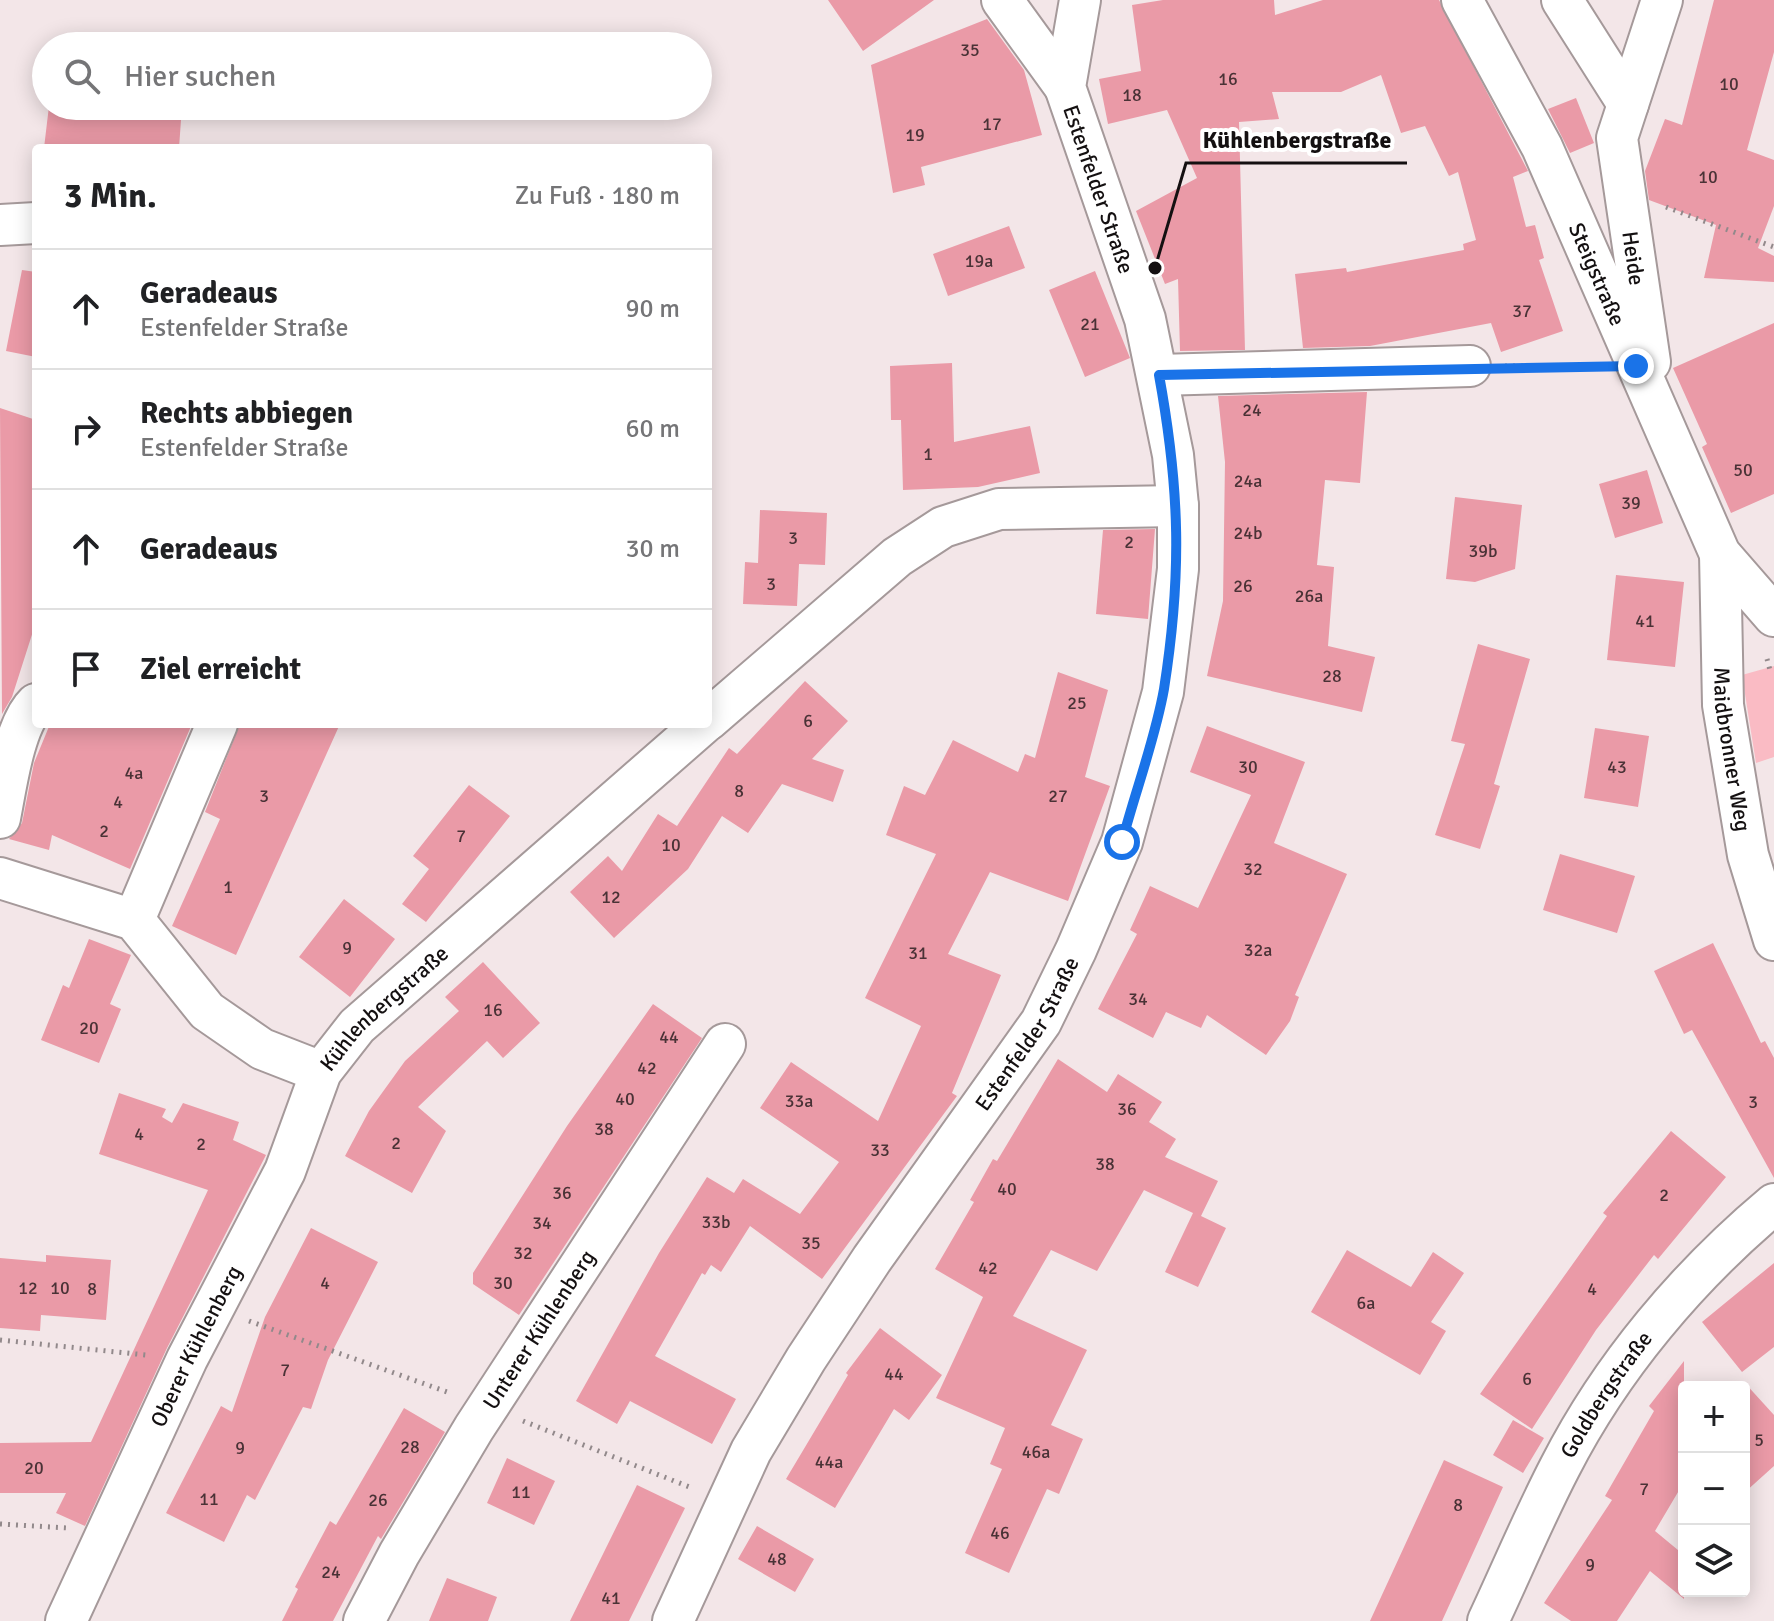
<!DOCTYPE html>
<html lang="de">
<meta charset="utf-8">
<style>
body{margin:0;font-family:Signika,sans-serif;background:#f6f6f6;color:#202124}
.controls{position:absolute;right:24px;bottom:24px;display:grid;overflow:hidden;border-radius:8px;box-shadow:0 4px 20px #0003}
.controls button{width:72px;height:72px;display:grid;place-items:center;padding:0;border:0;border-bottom:2px solid #e0e0e0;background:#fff;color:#202124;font:40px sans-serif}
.stop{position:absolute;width:24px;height:24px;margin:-18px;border:6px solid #1a73e8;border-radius:50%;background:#fff}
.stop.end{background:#1a73e8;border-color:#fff;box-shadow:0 2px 8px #0008}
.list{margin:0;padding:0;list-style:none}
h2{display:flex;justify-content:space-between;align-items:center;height:104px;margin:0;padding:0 32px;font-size:34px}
h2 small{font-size:26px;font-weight:400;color:#757577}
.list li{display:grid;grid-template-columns:52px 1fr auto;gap:24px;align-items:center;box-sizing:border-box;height:120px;padding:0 32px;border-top:2px solid #e0e0e0}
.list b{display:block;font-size:30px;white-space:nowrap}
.list p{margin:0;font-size:26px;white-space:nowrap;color:#757577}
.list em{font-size:26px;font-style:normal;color:#757577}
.icon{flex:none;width:44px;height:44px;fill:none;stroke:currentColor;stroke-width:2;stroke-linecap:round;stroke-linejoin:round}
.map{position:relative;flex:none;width:1774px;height:1621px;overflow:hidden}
.search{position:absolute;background:#fff;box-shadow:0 4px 20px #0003;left:32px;top:32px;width:680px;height:88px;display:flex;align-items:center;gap:20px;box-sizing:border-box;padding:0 28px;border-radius:44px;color:#757577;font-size:30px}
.panel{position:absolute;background:#fff;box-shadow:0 4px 20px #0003;left:32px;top:144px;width:680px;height:584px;border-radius:8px}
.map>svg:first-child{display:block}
</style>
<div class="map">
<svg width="1774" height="1621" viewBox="0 0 1774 1621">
<rect width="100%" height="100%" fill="#f3e6e8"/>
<path fill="#fabbc4" d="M1774 666V757L1756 763 1742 675Z"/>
<path fill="#ea9aa7" d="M828 0H934L863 51Z
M1163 0H1274L1275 15 1323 0H1439L1528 171 1513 177 1526 227 1535 225 1544 258 1539 260 1563 331 1501 352 1491 323 1370 346 1303 348 1295 274 1346 268 1347 272 1464 250 1463 244 1476 240 1458 172 1449 176 1425 126 1401 133 1381 75 1341 92H1272L1279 119 1239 122 1245 350 1180 351 1178 279 1165 284 1136 211 1197 178 1167 110 1108 124 1099 79 1141 71 1132 5Z
M1714 0H1774V52L1747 150 1774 160V206L1758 248 1774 256V282L1704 278 1716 225 1649 200 1645 171 1665 119 1682 125Z
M987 19 1024 70 1042 135 921 167 925 185 893 193 871 65Z
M1576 98 1594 143 1570 153 1548 109Z
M49 106H182L179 148H44Z
M1009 226 1025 268 948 296 933 254Z
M22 270 36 272V357L6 351Z
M1095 271 1130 358 1085 377 1049 290Z
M1774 323V494L1731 513 1702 447 1707 444 1673 368Z
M952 363 954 442 1030 426 1040 473 978 487 903 490 901 420H891L890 366Z
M1367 392 1360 483 1325 480 1317 565 1334 567 1328 646 1375 657 1362 712 1207 676 1223 601 1225 462 1218 396Z
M0 408 36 420V622L12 697 2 714Z
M1647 470 1663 523 1615 538 1599 484Z
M1455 497 1522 505 1515 569 1475 582 1446 579Z
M760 510 827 513 825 565 799 564 797 606 743 604 745 562 758 563Z
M1155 529 1148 619 1096 614 1103 530Z
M1616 575 1684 582 1675 667 1607 660Z
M1478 644 1530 659 1494 784 1500 786 1480 849 1435 835 1465 744 1451 741Z
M1058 672 1108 690 1085 777 1110 786 1068 901 990 872 948 954 1001 975 952 1093 957 1096 822 1279 750 1226 721 1272 711 1265 705 1275 702 1273 655 1356 736 1399 712 1444 630 1401 617 1424 576 1401 659 1253 707 1177 734 1193 743 1179 800 1214 839 1162 760 1108 791 1062 878 1121 921 1026 865 998 936 854 886 835 904 786 925 795 953 740 1018 772 1025 754 1035 758Z
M805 681 848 721 812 759 844 770 833 802 782 784 748 833 722 816 688 869 614 938 570 892 608 856 622 871 658 814 677 826 729 748 737 754Z
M50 724H192L130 869 52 835 49 850 9 839 22 823 34 763Z
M240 724H340L236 955 172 926 220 819 205 812Z
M1207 726 1305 762 1274 843 1347 874 1295 995 1299 997 1290 1021 1266 1055 1207 1015 1201 1028 1166 1012 1153 1038 1098 1009 1137 934 1130 930 1150 886 1198 908 1251 795 1190 772Z
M1595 728 1649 736 1638 807 1584 798Z
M469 785 510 816 426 922 402 904 429 869 413 856Z
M1560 854 1635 876 1617 933 1543 910Z
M344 899 395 939 350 997 299 957Z
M89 939 131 955 110 1004 121 1009 99 1063 41 1040 63 985 69 988Z
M1713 943 1761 1043 1765 1041 1774 1058V1178L1692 1030 1684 1034 1654 971Z
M483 962 540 1023 503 1058 487 1041 418 1107 446 1131 412 1193 345 1156 369 1111 405 1061 459 1011 445 997Z
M653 1004 702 1038 519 1315 473 1284V1273L567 1126Z
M1058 1059 1107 1092 1118 1074 1162 1102 1149 1122 1176 1139 1165 1157 1218 1181 1201 1216 1226 1228 1198 1287 1165 1272 1193 1213 1144 1190 1097 1271 1051 1250 1013 1316 1087 1350 1051 1425 1083 1439 1059 1494 1047 1489 1009 1573 965 1553 1002 1469 990 1464 1005 1428 936 1398 983 1297 935 1269 974 1202 970 1200 993 1159 997 1161Z
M119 1093 166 1109 162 1117 172 1123 183 1103 239 1122 233 1140 266 1155 167 1348 85 1526 56 1513 66 1493H0V1443L91 1442 208 1190 99 1154Z
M1671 1131 1726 1177 1658 1259 1654 1255 1596 1330 1532 1429 1480 1394 1607 1216 1603 1213Z
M311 1228 378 1262 328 1360 311 1409 303 1407 255 1500 247 1495 224 1542 166 1513 221 1406 232 1412 265 1317Z
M1347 1250 1411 1287 1433 1252 1464 1273 1431 1322 1446 1331 1420 1375 1311 1312Z
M46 1255 111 1260 106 1320 41 1315 40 1331 0 1328V1258L46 1262Z
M1774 1263V1347L1742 1372 1702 1322Z
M880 1328 942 1375 909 1420 894 1409 835 1508 786 1479 848 1375 846 1373Z
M1684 1361V1482L1655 1531 1684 1555V1599L1650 1571 1617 1621H1571L1544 1603 1612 1500 1605 1496 1654 1411 1649 1406Z
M1744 1382 1774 1415V1466L1744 1493Z
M404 1408 445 1432 381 1539 378 1536 333 1621H282L298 1589 295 1587 330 1521 336 1525Z
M1513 1420 1544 1438 1523 1473 1493 1455Z
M507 1458 555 1481 534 1525 487 1503Z
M1444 1460 1503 1487 1442 1621H1370Z
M637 1485 685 1508 629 1621H570Z
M757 1526 814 1559 795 1592 738 1559Z
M447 1578 497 1597 488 1621H429Z"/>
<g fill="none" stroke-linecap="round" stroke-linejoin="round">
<defs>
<g id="minor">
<path d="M1002 0 1065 87"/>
<path id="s1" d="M1462 0 1542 147 1720 554 1774 616"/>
<path d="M1562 0 1628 104"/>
<path d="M0 225 36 223"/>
<path d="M1650 362 1617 138 1662 0"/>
<path d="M1159 375 1470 366"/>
<path id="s2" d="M1720 554 1723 705 1748 855 1774 940"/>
<path d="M708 720 897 557 943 527 999 509 1178 506"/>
<path d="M0 818C6 788 14 725 36 704"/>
<path d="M0 878 134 920 207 1011 262 1049 321 1072"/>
<path d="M134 920 217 724"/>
<path id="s3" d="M66 1621 187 1359 285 1171 321 1072 357 1026 703 724"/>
<path id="s4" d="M364 1621 399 1554 474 1428 725 1044"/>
<path id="s5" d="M673 1621 751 1451 806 1359 872 1259 1041 1022 1076 950 1122 842 1163 692 1178 569V506L1173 455 1145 319 1065 87 1080 0"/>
<path id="s6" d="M1488 1621C1512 1570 1534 1517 1560 1467 1611 1367 1688 1276 1774 1204"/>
</g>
</defs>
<use href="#minor" stroke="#a5999a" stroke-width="44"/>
<path stroke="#92898b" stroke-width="5" stroke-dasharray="2 6" stroke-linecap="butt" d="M1666 207 1774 247
M1505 366H1595
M1767 659 1771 674
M249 1321 450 1393
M0 1340 146 1355
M523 1421 692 1488
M0 1524 68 1528"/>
<use href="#minor" stroke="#fff" stroke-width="40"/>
</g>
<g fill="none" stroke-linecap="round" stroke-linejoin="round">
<path stroke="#1a73e8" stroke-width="10" d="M1122 842C1135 792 1155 740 1164 689 1182 574 1180 490 1159 375L1636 366"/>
</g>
<g text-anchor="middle" stroke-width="8" stroke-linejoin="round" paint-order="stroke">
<g font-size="18" fill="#4a3236">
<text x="970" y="56">35</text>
<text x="1228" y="85">16</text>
<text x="1729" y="90">10</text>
<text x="1132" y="101">18</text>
<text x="992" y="130">17</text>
<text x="915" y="141">19</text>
<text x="1708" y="183">10</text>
<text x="979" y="267">19a</text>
<text x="1522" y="317">37</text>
<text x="1090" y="330">21</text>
<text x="1252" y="416">24</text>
<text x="928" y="460">1</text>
<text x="1743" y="476">50</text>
<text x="1248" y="487">24a</text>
<text x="1631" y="509">39</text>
<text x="1248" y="539">24b</text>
<text x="793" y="544">3</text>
<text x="1129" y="548">2</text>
<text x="1483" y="557">39b</text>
<text x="771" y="590">3</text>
<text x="1243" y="592">26</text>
<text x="1309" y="602">26a</text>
<text x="1645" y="627">41</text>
<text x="1332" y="682">28</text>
<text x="1077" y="709">25</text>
<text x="808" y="727">6</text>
<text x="1248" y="773">30</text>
<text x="1617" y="773">43</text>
<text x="134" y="779">4a</text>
<text x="739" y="797">8</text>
<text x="264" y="802">3</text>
<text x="1058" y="802">27</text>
<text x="118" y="808">4</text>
<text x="104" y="837">2</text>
<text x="461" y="842">7</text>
<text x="671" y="851">10</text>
<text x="1253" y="875">32</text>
<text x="228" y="893">1</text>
<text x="611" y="903">12</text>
<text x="347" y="954">9</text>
<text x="1258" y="956">32a</text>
<text x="918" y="959">31</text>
<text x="1138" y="1005">34</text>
<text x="493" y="1016">16</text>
<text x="89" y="1034">20</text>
<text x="669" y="1043">44</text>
<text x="647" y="1074">42</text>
<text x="625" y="1105">40</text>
<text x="799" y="1107">33a</text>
<text x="1753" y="1108">3</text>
<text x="1127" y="1115">36</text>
<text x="604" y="1135">38</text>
<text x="139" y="1140">4</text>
<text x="396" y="1149">2</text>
<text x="201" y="1150">2</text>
<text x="880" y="1156">33</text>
<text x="1105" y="1170">38</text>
<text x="1007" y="1195">40</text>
<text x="562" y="1199">36</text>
<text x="1664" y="1201">2</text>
<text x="716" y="1228">33b</text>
<text x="542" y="1229">34</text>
<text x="811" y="1249">35</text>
<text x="523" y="1259">32</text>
<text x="988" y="1274">42</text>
<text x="325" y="1289">4</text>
<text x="503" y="1289">30</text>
<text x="28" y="1294">12</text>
<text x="60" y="1294">10</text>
<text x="92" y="1295">8</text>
<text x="1592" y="1295">4</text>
<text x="1366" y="1309">6a</text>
<text x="285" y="1376">7</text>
<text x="894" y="1380">44</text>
<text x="1527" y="1385">6</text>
<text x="1759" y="1446">5</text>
<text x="410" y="1453">28</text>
<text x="240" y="1454">9</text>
<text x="1036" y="1458">46a</text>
<text x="829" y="1468">44a</text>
<text x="34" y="1474">20</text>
<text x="1644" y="1495">7</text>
<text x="521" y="1498">11</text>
<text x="209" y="1505">11</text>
<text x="378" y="1506">26</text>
<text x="1458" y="1511">8</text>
<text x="1000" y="1539">46</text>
<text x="777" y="1565">48</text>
<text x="1590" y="1571">9</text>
<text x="331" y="1578">24</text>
<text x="611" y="1604">41</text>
</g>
<g font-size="22" fill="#141011" stroke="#fff">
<text transform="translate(1099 189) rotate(71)" y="8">Estenfelder Straße</text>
<text transform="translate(1634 258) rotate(82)" y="8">Heide</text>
<text dy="8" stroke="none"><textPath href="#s1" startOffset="306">Steigstraße</textPath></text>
<text dy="8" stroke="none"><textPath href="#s2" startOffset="196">Maidbronner Weg</textPath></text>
<text dy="8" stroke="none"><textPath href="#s3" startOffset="696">Kühlenbergstraße</textPath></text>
<text dy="8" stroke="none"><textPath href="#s5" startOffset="688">Estenfelder Straße</textPath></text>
<text dy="8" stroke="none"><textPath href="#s4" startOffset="340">Unterer Kühlenberg</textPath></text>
<text dy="8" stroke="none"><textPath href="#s3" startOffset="304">Oberer Kühlenberg</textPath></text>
<text dy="8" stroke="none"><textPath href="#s6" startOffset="256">Goldbergstraße</textPath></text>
</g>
</g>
<path fill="none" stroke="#141011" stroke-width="3" d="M1155 268L1186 163H1407"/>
<circle fill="#141011" stroke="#fff" stroke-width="3" cx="1155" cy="268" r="8"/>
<g font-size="24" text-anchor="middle" font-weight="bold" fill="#141011" stroke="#fff" stroke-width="8" stroke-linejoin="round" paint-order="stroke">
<text x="1297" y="148">Kühlenbergstraße</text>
</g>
</svg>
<div class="controls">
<button>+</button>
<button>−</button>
<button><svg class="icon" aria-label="layers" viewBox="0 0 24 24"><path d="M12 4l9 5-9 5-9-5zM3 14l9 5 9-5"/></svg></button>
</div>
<div class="stop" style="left:1122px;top:842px"></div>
<div class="stop end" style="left:1636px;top:366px"></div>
<div class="search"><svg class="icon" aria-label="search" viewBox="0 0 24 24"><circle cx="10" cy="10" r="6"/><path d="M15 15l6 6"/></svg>Hier suchen</div>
<section class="panel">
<h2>3 Min.<small>Zu Fuß · 180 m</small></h2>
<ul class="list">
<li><svg class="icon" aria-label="ahead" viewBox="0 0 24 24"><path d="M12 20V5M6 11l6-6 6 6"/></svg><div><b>Geradeaus</b><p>Estenfelder Straße</p></div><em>90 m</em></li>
<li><svg class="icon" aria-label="right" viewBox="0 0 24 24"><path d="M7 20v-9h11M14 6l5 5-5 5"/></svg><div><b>Rechts abbiegen</b><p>Estenfelder Straße</p></div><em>60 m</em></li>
<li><svg class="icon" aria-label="ahead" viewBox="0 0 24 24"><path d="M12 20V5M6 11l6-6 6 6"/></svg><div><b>Geradeaus</b></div><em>30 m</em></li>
<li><svg class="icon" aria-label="arrive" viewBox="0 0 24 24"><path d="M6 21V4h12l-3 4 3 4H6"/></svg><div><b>Ziel erreicht</b></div></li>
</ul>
</section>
</div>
